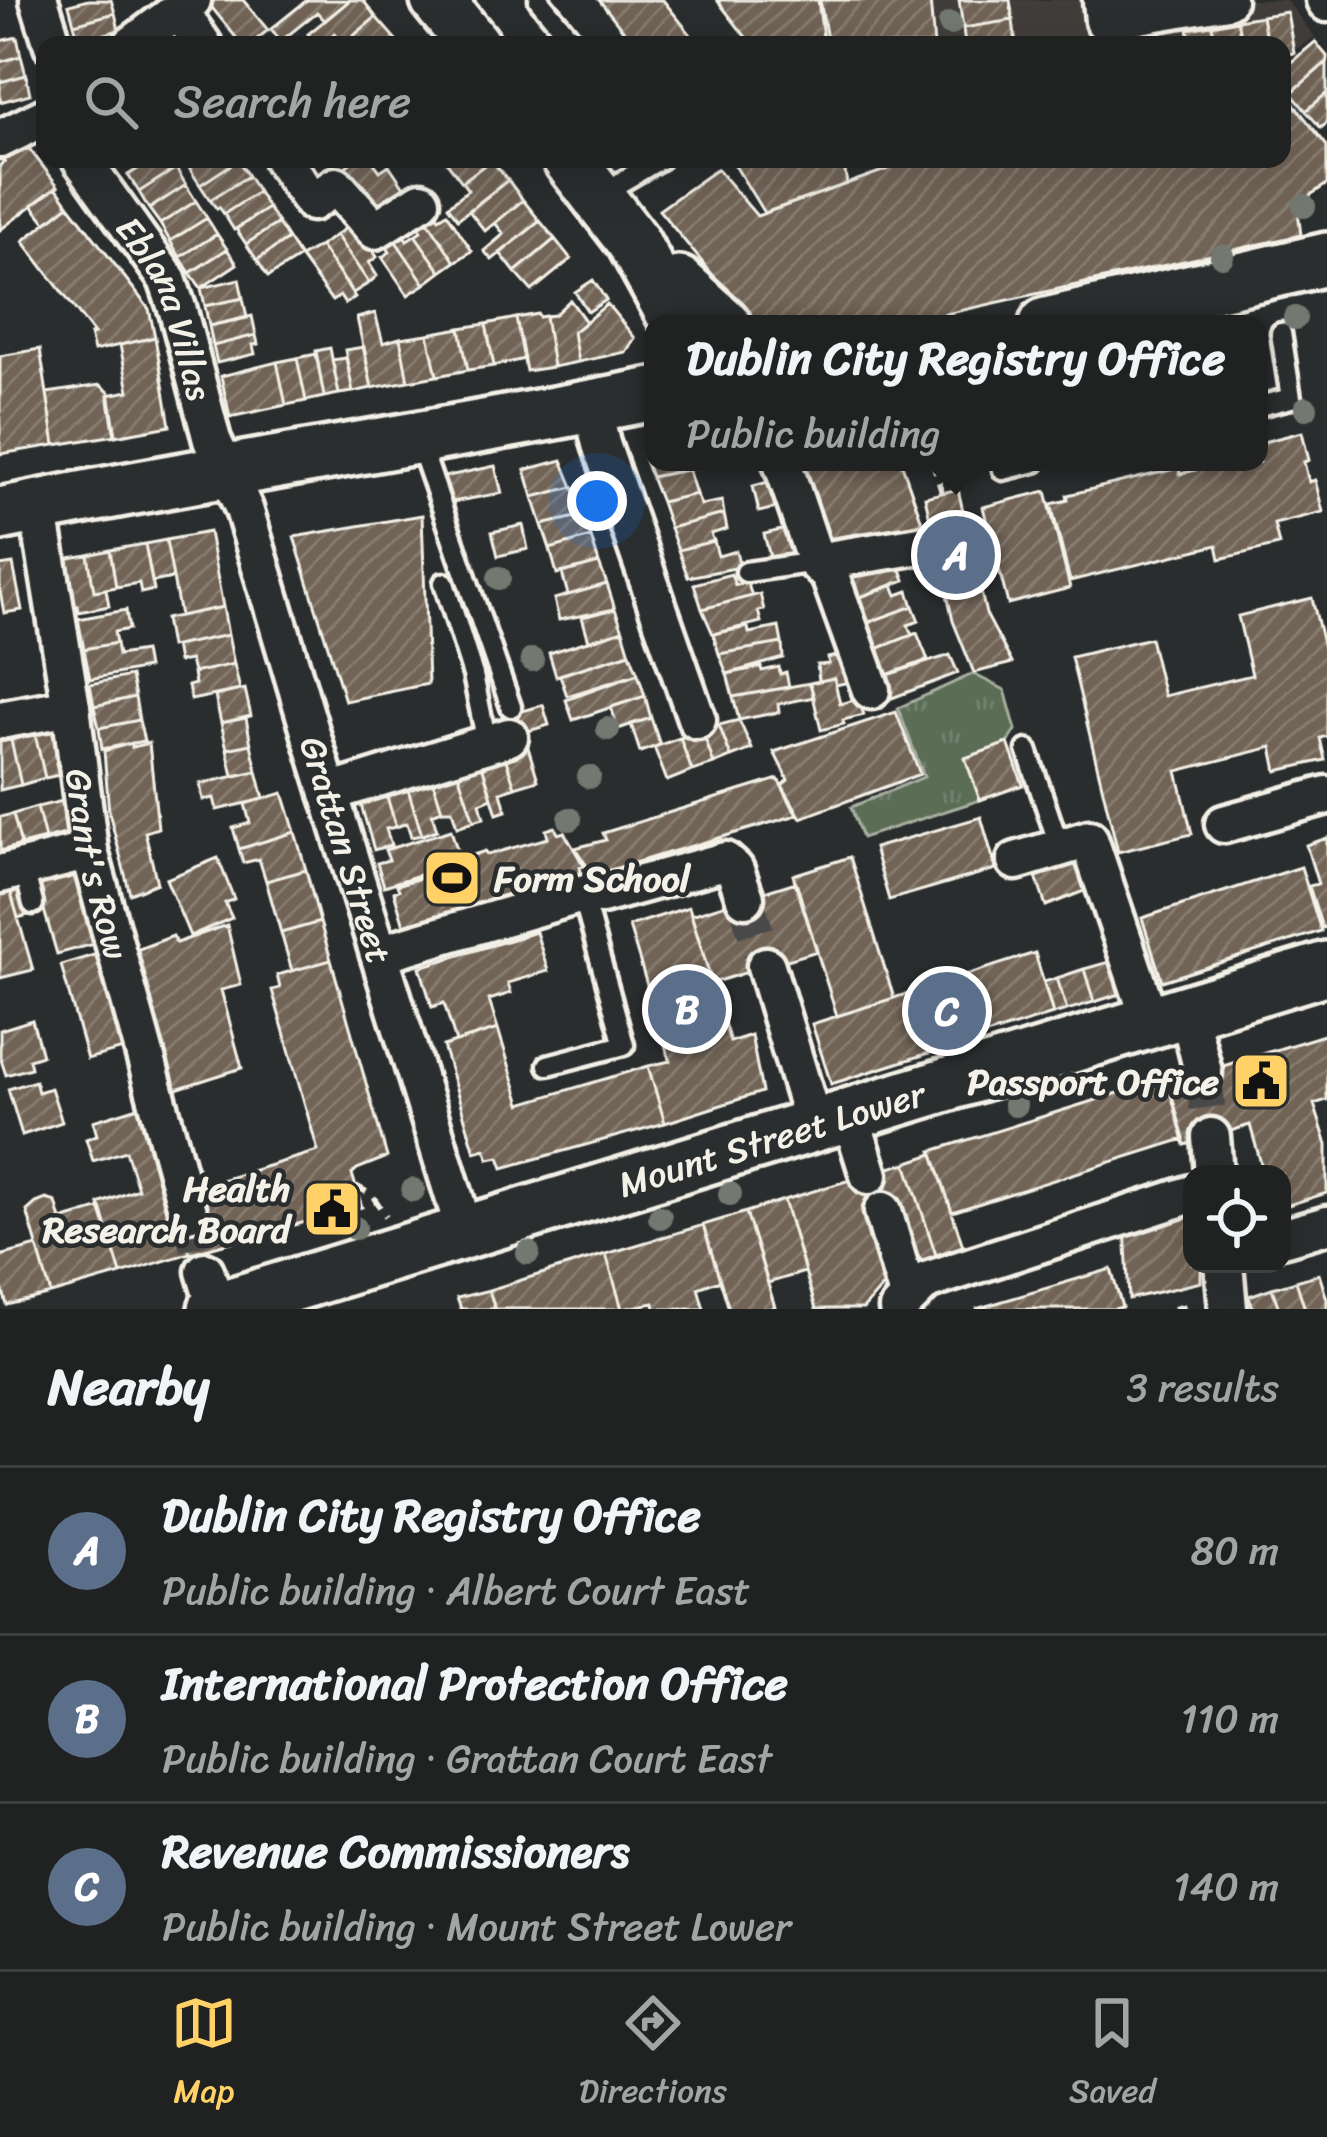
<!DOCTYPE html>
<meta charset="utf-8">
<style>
body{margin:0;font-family:Sriracha,sans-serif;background:#282a2a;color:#f1f3f6}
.controls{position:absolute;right:36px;bottom:36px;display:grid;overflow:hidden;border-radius:24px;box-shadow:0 12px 48px #0002}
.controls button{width:108px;height:108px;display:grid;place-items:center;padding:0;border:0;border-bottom:3px solid #3d3f40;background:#202222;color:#f1f3f6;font:60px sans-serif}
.you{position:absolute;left:597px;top:501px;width:42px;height:42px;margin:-30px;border:9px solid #fff;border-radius:50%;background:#1a73e8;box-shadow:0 0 0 18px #1a73e833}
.badge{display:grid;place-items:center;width:78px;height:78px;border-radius:50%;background:#ffd166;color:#fff;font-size:39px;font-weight:700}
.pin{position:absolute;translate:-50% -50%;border:6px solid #fff;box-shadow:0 3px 12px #0006}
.popup{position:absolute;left:644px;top:315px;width:624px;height:156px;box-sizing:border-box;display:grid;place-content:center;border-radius:24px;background:#202222;filter:drop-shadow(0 3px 9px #0005);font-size:39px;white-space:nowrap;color:#a2a4a5}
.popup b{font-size:45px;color:#f1f3f6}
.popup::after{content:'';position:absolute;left:50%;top:100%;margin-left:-24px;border:24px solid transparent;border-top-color:#202222}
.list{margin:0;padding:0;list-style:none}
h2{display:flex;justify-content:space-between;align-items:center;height:156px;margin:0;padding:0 48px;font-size:51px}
h2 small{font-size:39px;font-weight:400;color:#a2a4a5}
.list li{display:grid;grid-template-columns:78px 1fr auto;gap:36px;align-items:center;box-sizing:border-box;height:168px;padding:0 48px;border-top:3px solid #3d3f40}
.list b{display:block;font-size:45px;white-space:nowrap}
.list p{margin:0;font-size:39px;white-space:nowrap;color:#a2a4a5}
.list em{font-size:39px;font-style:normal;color:#a2a4a5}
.icon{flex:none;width:66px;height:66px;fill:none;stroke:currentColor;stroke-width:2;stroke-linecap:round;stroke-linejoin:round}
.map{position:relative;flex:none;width:1327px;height:1309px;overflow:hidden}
.search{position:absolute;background:#202222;box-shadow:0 12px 48px #0002;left:36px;right:36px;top:36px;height:132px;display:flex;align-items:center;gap:30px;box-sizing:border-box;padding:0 42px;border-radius:24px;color:#a2a4a5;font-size:45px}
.sheet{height:660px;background:#202222}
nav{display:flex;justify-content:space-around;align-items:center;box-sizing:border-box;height:168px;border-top:3px solid #3d3f40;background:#202222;font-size:33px;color:#a2a4a5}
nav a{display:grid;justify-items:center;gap:6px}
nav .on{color:#ffd166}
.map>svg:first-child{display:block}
</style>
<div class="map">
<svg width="1327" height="1309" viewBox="0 0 1327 1309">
<defs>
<pattern id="grass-tufts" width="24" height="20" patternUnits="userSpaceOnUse" patternTransform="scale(3)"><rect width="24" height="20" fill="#5b6d57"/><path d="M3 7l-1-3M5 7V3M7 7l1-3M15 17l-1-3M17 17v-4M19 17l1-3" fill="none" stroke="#73826f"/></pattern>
<pattern id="building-hatch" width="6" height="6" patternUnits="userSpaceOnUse" patternTransform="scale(3)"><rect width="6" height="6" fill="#716457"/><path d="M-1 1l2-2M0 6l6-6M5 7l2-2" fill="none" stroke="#867b6f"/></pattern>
</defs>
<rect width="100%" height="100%" fill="#2a2d2e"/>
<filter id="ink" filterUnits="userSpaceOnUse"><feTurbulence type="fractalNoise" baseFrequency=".00833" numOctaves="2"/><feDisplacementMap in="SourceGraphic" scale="24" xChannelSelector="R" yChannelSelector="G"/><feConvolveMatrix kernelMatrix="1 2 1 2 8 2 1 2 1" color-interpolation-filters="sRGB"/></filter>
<g filter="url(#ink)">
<path fill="#3f3e3a" d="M820 0H1286L1315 37 1282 58V45H828Z"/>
<path fill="url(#grass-tufts)" stroke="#a8afa0" stroke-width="3" d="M973 674 1005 690 1016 730 1008 743 966 759 980 800 862 838 851 807 924 777 898 708Z"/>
<path fill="url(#building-hatch)" stroke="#f4f1e8" stroke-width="3" d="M88 0H111L115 13 74 24 69 5Z
M214 0H243L268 30 250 45H242L209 4Z
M307 0H350L325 21 317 12 281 41 271 29Z
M350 0H363L376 17 344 44 335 33 317 45 308 34Z
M599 0H663L699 45H635Z
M717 0H818L824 45H752Z
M820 0H930L934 45H828Z
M959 0H1010L1013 20 963 28Z
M1287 12 1294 53 1282 55V45H1267L1262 16Z
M115 13 119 30 79 42 74 24Z
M1262 16 1267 45H1242L1237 20Z
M376 17 397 41 392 45H342Z
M1013 20 1016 45H965L963 28Z
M1237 20 1242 45H1216L1212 25Z
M1212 25 1216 45H1191L1188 29Z
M17 37 21 56 0 62V41Z
M1315 42 1327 56V62L1291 93 1282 83V70Z
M21 56 26 75 0 82V62Z
M1327 62V93L1306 111 1291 93Z
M26 75 30 94 0 102V82Z
M1282 89 1327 146V184L1297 204 1301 235 901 324H760L751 319 726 291 659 210 717 169 757 216 916 159H1282Z
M1327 93V123L1321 128 1306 111Z
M24 142 58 186 0 230V165L4 162 1 159Z
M154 159H158L162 165 170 160 176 168 139 192 128 175Z
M203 159H237L238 160 200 185 189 168Z
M355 159H371L380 171 389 165 406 190 372 213 344 168Z
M447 159H491V160L462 182 445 160Z
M731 159H843L847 184 764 213Z
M238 160 248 176 210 200 200 185Z
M491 160 508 180 458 219 448 206 468 190 462 182Z
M176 168 186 185 149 209 139 192Z
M248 176 258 192 224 214 219 207 217 209 210 200Z
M508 180 523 200 485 231 469 211Z
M186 185 196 201 160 224 149 209Z
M56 187 69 205 46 223 32 205Z
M258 192 268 208 234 230 224 214Z
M523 200 540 221 492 260 484 251 504 234 495 223Z
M196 201 207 218 170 241 160 224Z
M69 205 149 309 155 337 94 351 90 335 94 334 23 241Z
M268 208 278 223 246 244 236 229Z
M433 210 439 218 447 213 472 251 455 262 424 215Z
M424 215 455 262 441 272 415 235 421 231 415 222Z
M207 218 217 234 180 257 170 241Z
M540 221 555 239 515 272 500 253Z
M354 222 377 257 369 263 377 276 369 283 336 235Z
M278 223 288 239 257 260 246 244Z
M401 231 407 240 415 235 441 272 425 284 393 237Z
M217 234 227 249 190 273 180 257Z
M336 235 369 283 353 293 320 246Z
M393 237 425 284 408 295 382 257 390 252 384 243Z
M288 239 300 257 268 277 257 260Z
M555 239 571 259 532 291 515 272Z
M320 246 355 297 345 304 340 296 332 301 300 257Z
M227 249 237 264 201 288 190 273Z
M239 279 243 298 205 306 201 288Z
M593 280 606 300 588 312 575 292Z
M243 298 247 318 209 326 205 306Z
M570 300 586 322 573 332 578 362 553 367 545 316 554 315Z
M607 304 635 338 626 352 578 362 573 332Z
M375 313 383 343 400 338 408 381 372 388 357 318Z
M538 314 539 317 545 316 553 367 526 371 516 318Z
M252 316 256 335 213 346 209 326Z
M516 318 524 359 494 366 486 324Z
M486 324 494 366 468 370 460 328Z
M460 328 468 370 437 376 428 334Z
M428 334 437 376 408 381 400 338Z
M256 335 258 344 253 345 255 354 217 363 213 346Z
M155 337 170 426 115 436 108 395 129 391 120 345Z
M364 347 372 388 353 392 345 350Z
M330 348 339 394 324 397 316 351Z
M40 349 55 445 0 454V356Z
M316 354 324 397 306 401 297 358Z
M297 358 306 401 286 405 277 362Z
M346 358 353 392 339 394 332 360Z
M277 362 286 405 230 417 221 376Z
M100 385 109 392 116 435 55 445 47 393Z
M1302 432 1309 460 1304 462 1309 482 1315 480 1323 512 1274 524 1279 545 1220 559 1217 545 1070 581 1051 504 1068 500 1067 495 1179 468 1180 474 1196 470 1194 462H1259V447L1263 446V442Z
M653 450V462H701L702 467 651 477 642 452Z
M562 460 573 487 533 497 525 470Z
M791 462H901L926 533 821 553Z
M495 466 502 493 452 502 443 477Z
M688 469 696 494 661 502 651 477Z
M779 479 788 505 759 512 753 486Z
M573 487 584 515 542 525 533 497Z
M958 489 986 614 1012 663 974 673 953 621 925 497Z
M1046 491 1070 588 1008 604 983 507Z
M696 494 701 505 722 501 724 514 670 528 661 502Z
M724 514 727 529 711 534 714 541 678 550 670 528Z
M422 515 428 684 345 701 294 537Z
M584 515 591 537 550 549 542 525Z
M523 525 528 549 498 556 492 532Z
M794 527 801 555 771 561 764 534Z
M209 532 223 607 180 616 166 540Z
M591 537 599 563 557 574 550 549Z
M166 540 173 578 152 582 145 544Z
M714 541 718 556 736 551 740 567 688 577 678 550Z
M145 544 154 590 141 593 139 583 116 587 110 550Z
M110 550 116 587 94 591 88 555Z
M88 555 94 591 106 589 109 606 79 612 78 606 71 608 62 559Z
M896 557 905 580 855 599 844 570Z
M599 563 607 584 568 595 562 573Z
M13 564 22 610 4 613 0 591V566Z
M731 574 735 585 747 582 752 596 702 609 694 584Z
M607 584 615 609 559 620 554 599Z
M893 585 897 595 908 591 913 606 864 624 855 599Z
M760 594 764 610 758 611 761 622 713 634 702 609Z
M1312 598 1327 661V736L1320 738 1325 760 1277 771 1272 747 1177 771 1192 834 1118 852 1071 657 1150 638 1164 696 1252 675 1238 616Z
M913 606 919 621 908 625 912 635 874 650 864 624Z
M223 607 228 635 170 647 165 619Z
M615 609 623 630 589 641 582 617Z
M126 610 129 629 114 632 116 643 84 649 78 619Z
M748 627 749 633 779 627 782 643 719 654 713 634Z
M623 630 630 653 556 676 549 653Z
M917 633 928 660 884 676 874 650Z
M228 635 234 664 193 673 190 660 178 662 175 646Z
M116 643 118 655 144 651 147 668 90 679 84 649Z
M782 643 783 658 727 674 719 654Z
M630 653 638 674 567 696 560 675Z
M849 653 858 680 836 685 834 678 819 681 817 665 829 664 828 658Z
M950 655 958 673 892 698 884 676Z
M234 664 240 690 191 700 188 686 195 684 193 673Z
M761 667 762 671 779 667 780 674 786 672 789 687 733 697 727 674Z
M638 674 645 696 573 720 566 700Z
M131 676 135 697 94 706 90 684Z
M834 678 840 704 858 699 864 715 843 720 844 724 821 730 810 683Z
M810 683 814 697 778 704 779 712 739 720 733 697Z
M245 689 251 716 221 723 215 696Z
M645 696 651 718 618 729 611 707Z
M135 697 139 720 99 728 94 706Z
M543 705 549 725 515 735 509 715Z
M896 712 920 774 801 818 782 785 788 780 774 752Z
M246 718 251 744 227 749 221 723Z
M651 718 660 745 640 752 631 724Z
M139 720 144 741 102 749 99 728Z
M739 720 752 749 731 757 719 725Z
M719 725 731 757 714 764 702 730Z
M61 727 65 761 56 763 59 775 45 778 35 734Z
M702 730 714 764 692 771 680 738Z
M35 734 45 778 21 785 11 740Z
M680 738 692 771 667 781 654 747Z
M11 740 21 785 0 790V742Z
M132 743V747L149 743 158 828 145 832 157 883 130 894 109 812 104 751Z
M1008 743 1023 785 980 800 965 758Z
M251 744 257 771 233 776 227 749Z
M527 744 538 780 515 787 503 751Z
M503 751 515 787 501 792 506 811 497 814 480 759Z
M480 759 492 798 480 803 484 818 474 821 456 767Z
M456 767 474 821 457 827 452 810H442L431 775Z
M257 771 264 799 217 810 214 798 203 800 200 784Z
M431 775 442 810 432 814 437 830 422 835 406 783Z
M778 779 797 815 593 875 575 848 606 840 603 833Z
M406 783 422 835 411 837 407 823 396 827 385 790Z
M385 790 396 827 386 829 391 845 374 850 359 798Z
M283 793 295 832 239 849 233 828 250 823 245 804Z
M62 801 69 833 45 839 37 807Z
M37 807 45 839 21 845 13 814Z
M13 814 21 845 0 851V817Z
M981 817 996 869 889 900 874 848Z
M555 827 558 834 564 832 584 866 580 867 582 876 404 925 394 892 399 890 397 885 463 865 461 859 485 851 487 855 548 838 546 830Z
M451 830 461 862 384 886 377 863 389 860 385 850Z
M295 832 306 870 266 881 259 859 243 863 239 849Z
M1327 838V927L1322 928 1309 886 1318 884 1306 845Z
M850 857 894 998 837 1016 793 875Z
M218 858 234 899 225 903 232 918 190 936 166 879Z
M1077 862 1087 890 1046 906 1036 877Z
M77 865 98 943 57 954 44 910 18 918 8 883Z
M1301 867 1321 931 1162 981 1142 918Z
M306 870 320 922 281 933 266 881Z
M796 882 817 951 712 983 691 915Z
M8 883 33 970 0 978V885Z
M689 907 730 1042 751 1035 762 1092 665 1123 648 1066 670 1061 629 926Z
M320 922 331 960 292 971 281 933Z
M227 925 241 985 221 990 242 1068 176 1089 136 950 173 936 176 943Z
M536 932 548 971 508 983 511 993 489 1000 498 1029 456 1042 444 1003 432 1007 420 967Z
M101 953 127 1048 87 1059 61 965Z
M1035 953 1053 1014 831 1084 812 1024Z
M331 960 387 1157 357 1169 352 1174 362 1207 190 1253 180 1220 188 1190 318 1151 272 990 280 988 277 975Z
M1116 960 1126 992 1094 1002 1084 969Z
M1084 969 1094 1002 1067 1010 1057 978Z
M1057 978 1067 1010 1053 1014 1044 982Z
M32 1020 42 1055 29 1059 31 1068 6 1075 0 1057V1030Z
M498 1029 521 1104 648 1066 665 1123 503 1168 499 1157 489 1159 485 1149 475 1152 443 1046Z
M1327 1034V1100L1314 1104 1327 1145V1193L1282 1207V1174H1264L1250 1125 1185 1145 1168 1083Z
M1167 1078 1184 1139 952 1212 932 1151Z
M35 1081 38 1092 51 1088 62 1122 22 1135 8 1089Z
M145 1105 190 1253 121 1274 99 1204 138 1189 126 1151 93 1161 86 1139 97 1135 93 1121Z
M933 1154 963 1246 936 1255 906 1163Z
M906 1163 936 1255 921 1261 876 1172Z
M876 1172 892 1207V1276L863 1309H816L784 1200Z
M46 1199 56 1202 61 1220 101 1208 121 1274 51 1294 27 1211 36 1203Z
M784 1200 805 1272 768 1283 746 1212Z
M1192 1207V1264H1201V1282L1129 1299 1125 1227Z
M746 1212 775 1307 768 1309H729L703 1225Z
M703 1225 720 1280 698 1288 704 1309H655L654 1303 622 1309 606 1254Z
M37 1246 51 1294 7 1305 0 1281V1256Z
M606 1254 622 1309H495L489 1290Z
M1111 1269 1122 1307 1114 1309H976Z
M1319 1274 1327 1299V1309H1305L1296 1281Z
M1296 1281 1305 1309H1279L1272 1288Z
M1272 1288 1279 1309H1253L1249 1296Z
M489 1290 495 1309H461L457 1298Z"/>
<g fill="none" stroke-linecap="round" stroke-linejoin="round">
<path stroke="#484a4a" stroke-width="36" stroke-dasharray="36 18" stroke-linecap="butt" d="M745 898 766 966
M1203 1072 1211 1137
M188 1212 205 1271"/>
<defs>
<path id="lane" d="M539 0 576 45
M603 193 660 159
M1259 406 1291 398 1281 333
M420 444 511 707
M1003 470 1035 462
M746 572 816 562
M444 583 473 675 487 743
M1027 750 1060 848
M24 868 33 904
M548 1065 624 1045 582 894"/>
<g id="street">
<path d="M39 0 53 45"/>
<path d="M1102 0 1104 21 1227 0"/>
<path d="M1325 0 1327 3"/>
<path d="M179 10 203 45"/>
<path d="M132 45 192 0"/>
<path d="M0 139 45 117"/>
<path id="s1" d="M81 159 167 279 178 311 212 440 244 509 313 741 465 1232"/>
<path d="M282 159 312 202 336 186 375 230 421 201"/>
<path d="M592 406 601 444 697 720"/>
<path d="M782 462 816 562 830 576 871 690"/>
<path id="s2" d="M38 506 71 707 89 851 188 1212"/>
<path d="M816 562 920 545"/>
<path d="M0 720 71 707"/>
<path d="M329 793 509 737"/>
<path d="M1224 824 1327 795"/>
<path d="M1016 861 1089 839 1151 1023"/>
<path d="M0 874 89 851"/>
<path d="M379 954 582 894 602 895 725 861 735 870 745 898"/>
<path d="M766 966 814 1126"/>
<path d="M1188 1011 1203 1072"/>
<path d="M850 1114 869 1175"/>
<path d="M1211 1137 1214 1174"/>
<path d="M883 1211 908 1296"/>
<path d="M1282 1238 1327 1225"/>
<path d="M1224 1264 1228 1309"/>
<path d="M205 1271 216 1308"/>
<path d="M898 1309 926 1281 1192 1194"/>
</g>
<g id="secondary">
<path d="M437 0 474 45"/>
<path d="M569 159 633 242 678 324"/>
<path d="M679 283 724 324"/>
<path d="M1046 324 1327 259"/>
<path d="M0 514C217 469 436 438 653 394"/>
<path id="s3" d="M215 1309 1327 968"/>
</g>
</defs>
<use href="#lane" stroke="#f4f1e8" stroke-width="27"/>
<use href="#street" stroke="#f4f1e8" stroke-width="45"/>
<use href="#secondary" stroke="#f4f1e8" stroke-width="60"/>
<path stroke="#f4f1e8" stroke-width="6" stroke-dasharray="12 9" stroke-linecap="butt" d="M933 462 942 493
M356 1186 372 1195 386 1216
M1174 1309 1194 1304"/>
<use href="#lane" stroke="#2a2d2e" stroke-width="18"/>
<use href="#street" stroke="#2a2d2e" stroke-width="36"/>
<use href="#secondary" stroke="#2a2d2e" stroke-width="51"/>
</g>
<g fill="#737871">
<circle cx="950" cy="24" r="12"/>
<circle cx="1304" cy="206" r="12"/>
<circle cx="1222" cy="256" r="12"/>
<circle cx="1295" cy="318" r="12"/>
<circle cx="1306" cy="408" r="12"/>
<circle cx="499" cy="578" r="12"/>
<circle cx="532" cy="660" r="12"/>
<circle cx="608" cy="729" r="12"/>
<circle cx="589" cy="777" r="12"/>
<circle cx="570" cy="819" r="12"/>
<circle cx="1015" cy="1105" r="12"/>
<circle cx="413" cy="1190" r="12"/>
<circle cx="730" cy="1194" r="12"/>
<circle cx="660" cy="1217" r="12"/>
<circle cx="355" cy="1228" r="12"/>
<circle cx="528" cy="1253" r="12"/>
</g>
</g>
<defs>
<symbol id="stadium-square" viewBox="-11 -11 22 22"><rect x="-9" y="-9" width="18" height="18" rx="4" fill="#ffd166" stroke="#2a2d2e"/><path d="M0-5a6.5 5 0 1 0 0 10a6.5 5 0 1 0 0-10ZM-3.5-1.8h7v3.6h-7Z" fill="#111"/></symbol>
<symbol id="civic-square" viewBox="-11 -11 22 22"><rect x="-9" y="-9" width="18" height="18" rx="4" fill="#ffd166" stroke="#2a2d2e"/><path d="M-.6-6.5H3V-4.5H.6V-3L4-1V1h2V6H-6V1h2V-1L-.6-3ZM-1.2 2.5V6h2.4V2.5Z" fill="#111"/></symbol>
</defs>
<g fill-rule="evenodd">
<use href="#stadium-square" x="419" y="845" width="66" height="66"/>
<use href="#civic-square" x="1228" y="1048" width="66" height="66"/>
<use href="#civic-square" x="299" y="1176" width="66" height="66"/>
</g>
<g text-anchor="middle" stroke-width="9" stroke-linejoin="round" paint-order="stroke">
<g font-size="36" fill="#f4f1e8" stroke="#2a2d2e">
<text dy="13" stroke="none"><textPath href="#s1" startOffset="174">Eblana Villas</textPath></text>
<text dy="13" stroke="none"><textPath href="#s1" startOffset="747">Grattan Street</textPath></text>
<text dy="13" stroke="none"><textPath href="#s2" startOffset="363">Grant's Row</textPath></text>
<text dy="13" stroke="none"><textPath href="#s3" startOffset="582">Mount Street Lower</textPath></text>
</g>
<g font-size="36" font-weight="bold" fill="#f4f1e8" stroke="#2a2d2e" text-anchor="end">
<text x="494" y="891" text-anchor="start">Form School</text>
<text x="1219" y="1094">Passport Office</text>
<text x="290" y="1201">Health<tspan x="290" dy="41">Research Board</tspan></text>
</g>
</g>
</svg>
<div class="controls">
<button><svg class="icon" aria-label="locate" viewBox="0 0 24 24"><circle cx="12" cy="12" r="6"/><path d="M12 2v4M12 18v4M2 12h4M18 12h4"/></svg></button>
</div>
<div class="you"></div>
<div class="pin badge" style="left:956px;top:555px;background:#5c6f8a">A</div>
<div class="popup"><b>Dublin City Registry Office</b>Public building</div>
<div class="pin badge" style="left:687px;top:1009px;background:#5c6f8a">B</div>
<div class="pin badge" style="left:947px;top:1011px;background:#5c6f8a">C</div>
<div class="search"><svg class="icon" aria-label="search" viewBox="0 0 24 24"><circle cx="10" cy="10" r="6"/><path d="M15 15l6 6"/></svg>Search here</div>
</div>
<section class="sheet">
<h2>Nearby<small>3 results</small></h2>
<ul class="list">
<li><span class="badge" style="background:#5c6f8a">A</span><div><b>Dublin City Registry Office</b><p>Public building · Albert Court East</p></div><em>80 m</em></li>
<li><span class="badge" style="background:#5c6f8a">B</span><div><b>International Protection Office</b><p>Public building · Grattan Court East</p></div><em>110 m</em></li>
<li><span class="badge" style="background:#5c6f8a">C</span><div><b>Revenue Commissioners</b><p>Public building · Mount Street Lower</p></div><em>140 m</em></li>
</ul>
</section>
<nav>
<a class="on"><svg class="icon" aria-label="map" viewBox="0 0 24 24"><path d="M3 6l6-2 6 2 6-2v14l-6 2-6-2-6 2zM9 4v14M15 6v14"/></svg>Map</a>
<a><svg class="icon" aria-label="directions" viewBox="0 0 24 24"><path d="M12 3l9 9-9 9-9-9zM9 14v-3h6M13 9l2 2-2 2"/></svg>Directions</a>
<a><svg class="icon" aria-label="saved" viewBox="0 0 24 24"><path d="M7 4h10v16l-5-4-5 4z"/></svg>Saved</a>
</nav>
